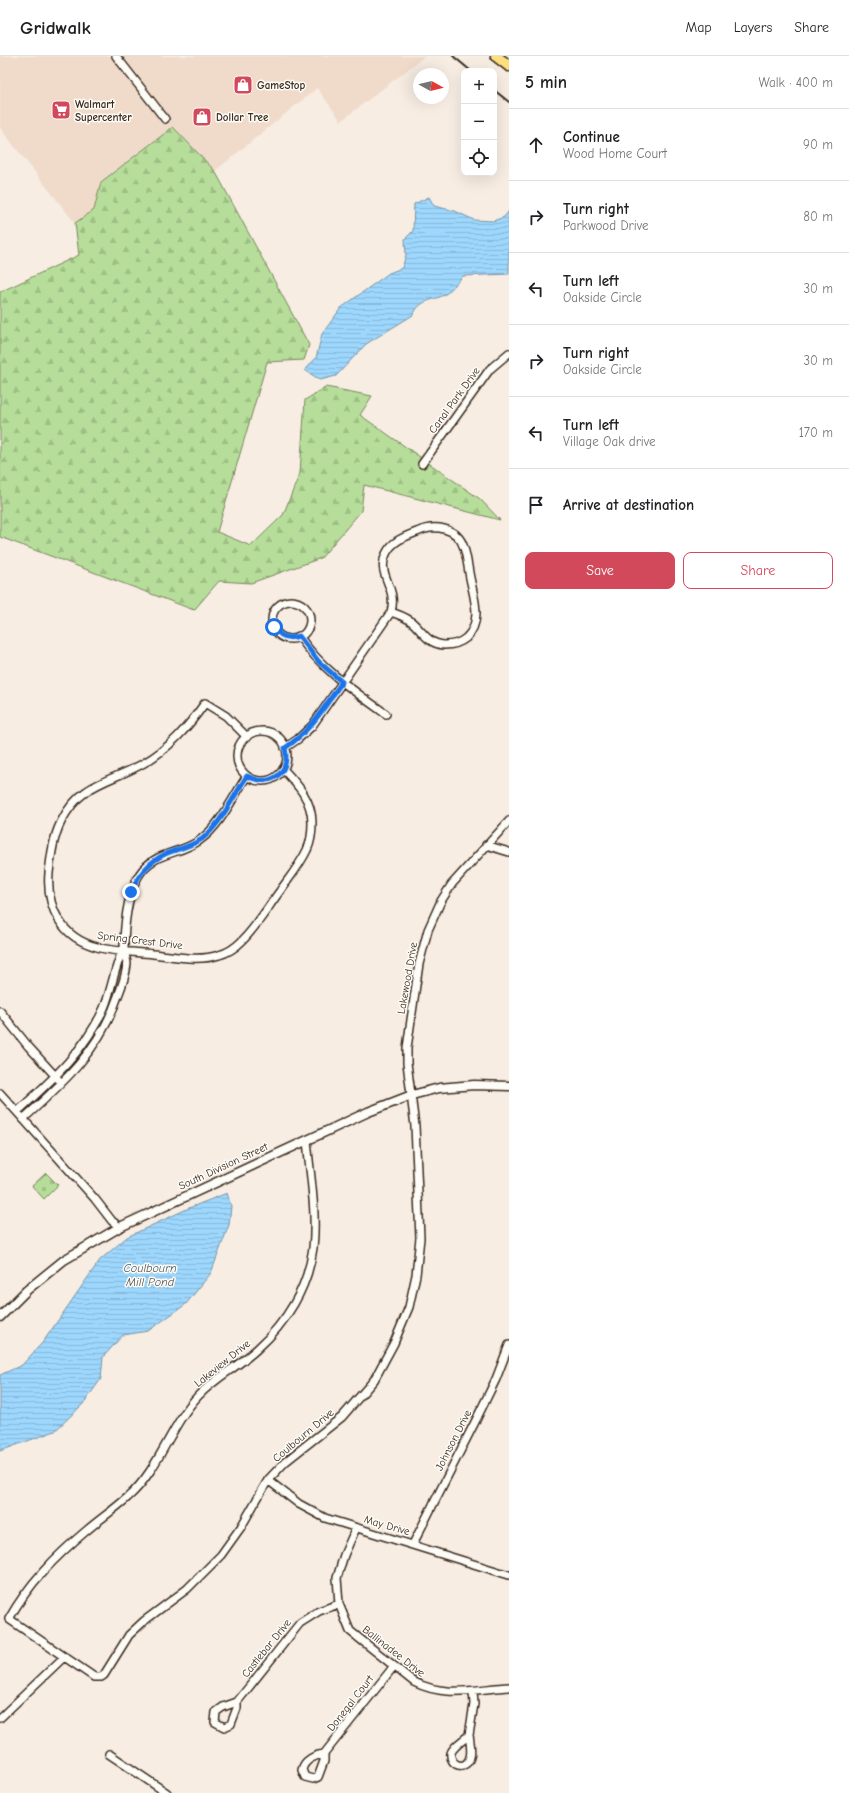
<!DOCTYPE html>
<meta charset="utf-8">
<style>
body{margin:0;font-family:"Comic Neue",sans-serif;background:#f2f2f2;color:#202124}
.controls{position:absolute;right:12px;top:12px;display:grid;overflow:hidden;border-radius:8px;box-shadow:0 4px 16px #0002}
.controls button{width:36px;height:36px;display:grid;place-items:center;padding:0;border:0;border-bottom:1px solid #e0e0e0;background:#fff;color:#202124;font:20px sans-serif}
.compass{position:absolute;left:413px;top:12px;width:36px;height:36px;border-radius:50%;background:#fff;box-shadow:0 4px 16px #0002;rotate:98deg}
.stop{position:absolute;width:12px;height:12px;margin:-9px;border:3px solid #1a73e8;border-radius:50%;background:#fff}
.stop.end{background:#1a73e8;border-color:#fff;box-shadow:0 1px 4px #0008}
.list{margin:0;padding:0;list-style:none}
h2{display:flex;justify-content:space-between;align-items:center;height:52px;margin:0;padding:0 16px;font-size:17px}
h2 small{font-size:13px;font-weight:400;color:#757577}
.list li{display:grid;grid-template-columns:26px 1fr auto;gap:12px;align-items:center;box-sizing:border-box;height:72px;padding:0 16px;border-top:1px solid #e0e0e0}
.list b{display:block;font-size:15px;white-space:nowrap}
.list p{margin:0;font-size:13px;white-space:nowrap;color:#757577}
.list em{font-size:13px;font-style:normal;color:#757577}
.actions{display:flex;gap:8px;padding:12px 16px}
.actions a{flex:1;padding:9px 0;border:1px solid #d1495b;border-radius:8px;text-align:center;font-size:14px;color:#d1495b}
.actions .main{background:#d1495b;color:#fff}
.icon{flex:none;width:22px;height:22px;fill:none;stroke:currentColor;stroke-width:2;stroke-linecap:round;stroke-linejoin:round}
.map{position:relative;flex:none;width:509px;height:1737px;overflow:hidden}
header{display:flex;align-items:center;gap:24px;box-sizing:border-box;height:56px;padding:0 20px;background:#fff;border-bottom:1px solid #e0e0e0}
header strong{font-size:19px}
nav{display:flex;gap:22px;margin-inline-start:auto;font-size:14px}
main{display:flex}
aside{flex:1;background:#fff}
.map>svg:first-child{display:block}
</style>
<header>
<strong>Gridwalk</strong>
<nav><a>Map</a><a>Layers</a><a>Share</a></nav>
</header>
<main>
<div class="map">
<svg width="509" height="1737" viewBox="0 0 509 1737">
<defs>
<pattern id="forest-firs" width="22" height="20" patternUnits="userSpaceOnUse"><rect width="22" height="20" fill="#b6de9a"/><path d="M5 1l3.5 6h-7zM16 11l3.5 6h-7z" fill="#9dbf84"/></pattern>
<pattern id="cemetery-stones" width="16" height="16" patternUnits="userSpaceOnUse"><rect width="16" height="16" fill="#b6de9a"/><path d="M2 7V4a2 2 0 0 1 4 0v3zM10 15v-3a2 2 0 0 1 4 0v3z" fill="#9dbf84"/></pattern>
<pattern id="water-rules" width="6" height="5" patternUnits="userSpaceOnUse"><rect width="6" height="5" fill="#9dd7fd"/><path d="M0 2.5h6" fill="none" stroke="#88b9d8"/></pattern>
</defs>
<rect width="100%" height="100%" fill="#f7ede3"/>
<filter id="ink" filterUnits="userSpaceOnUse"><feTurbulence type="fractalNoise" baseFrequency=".025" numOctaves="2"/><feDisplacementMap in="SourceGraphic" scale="8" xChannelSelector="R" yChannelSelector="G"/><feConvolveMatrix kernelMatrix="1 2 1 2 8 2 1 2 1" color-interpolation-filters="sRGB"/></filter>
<g filter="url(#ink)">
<path fill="#f0dbcb" d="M0 0H425L341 65 317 32 215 115 173 71 101 126 94 154 75 167 0 72Z"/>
<path fill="url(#forest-firs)" stroke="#78845c" d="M173 71 215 115 309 289 304 304 267 306 217 476 251 490 283 459 300 417 305 344 326 331 372 340 360 359 480 443 500 464 364 429 361 455 321 502 251 527 219 525 194 554 0 481V236L79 199 75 167 94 154 101 126Z"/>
<path fill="url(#cemetery-stones)" stroke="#78845c" d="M46 1117 58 1129 44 1143 32 1130Z"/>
<path fill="url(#water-rules)" stroke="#7692a4" d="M429 141 434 150 455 155 474 164 493 165 504 161 509 155V218L463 220C457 226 451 235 444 239 430 246 421 243 413 259L366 288 336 320 320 324 305 314 316 302 322 278 341 252 389 217 402 212 406 199 405 183 413 175 414 148Z
M227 1137 231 1150 229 1169 211 1217 186 1248 148 1275 123 1279 103 1301 101 1323 83 1348 55 1375 0 1395V1319L22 1309 43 1286 100 1204 127 1181 189 1152Z"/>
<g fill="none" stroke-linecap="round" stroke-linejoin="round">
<defs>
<path id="minor" d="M116 0 165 63
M422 408 490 313 509 297
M272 564a19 19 0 1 1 38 0a19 19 0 1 1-38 0Z
M299 580C322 614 354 635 386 658
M237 700a25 25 0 1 1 50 0a25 25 0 1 1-50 0Z
M247 681 226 660 205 647C188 671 170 692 144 707 109 727 81 726 61 766 53 782 51 800 49 817 46 852 62 882 97 891 115 896 135 896 153 898 174 900 198 906 219 899 227 897 236 891 242 885 257 870 268 851 280 835 289 822 300 809 307 794 311 786 312 776 312 767 312 744 298 729 283 713
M285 692 298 683 312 670 391 556C398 531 376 519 386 498 392 485 404 481 417 476 434 468 458 471 464 492 467 501 468 512 470 522 474 542 483 566 466 582 460 587 451 589 444 589 428 588 423 576 413 567 407 561 399 559 391 556
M486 789 509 796
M0 955 28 990 58 1023
M0 1037 95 1143 112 1165 120 1171
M17 1056C51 1025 85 995 104 952 112 933 114 912 123 894
M23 1063C64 1026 100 994 118 940 122 930 126 918 127 908 127 903 124 898 124 893 124 872 127 837 139 819 154 795 180 799 200 784 221 769 233 741 247 720
M307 1084C310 1119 317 1157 313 1192 308 1232 286 1267 257 1293 239 1310 216 1321 198 1340 170 1370 159 1414 128 1441 115 1453 100 1463 86 1475 55 1501 29 1527 9 1563L94 1621H101L104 1619 129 1579 144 1565 187 1533 221 1499 241 1471 268 1424 285 1406 342 1361 374 1324 394 1287 409 1251 416 1219 420 1182 415 1070 407 1007V992L419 908 428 874 441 845 452 828 509 765
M268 1424 299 1448 325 1462 509 1519
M356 1472 344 1499 337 1522 339 1548 350 1575 414 1626C446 1642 475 1633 509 1631
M413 1488 476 1364 496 1323 509 1289
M237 1646 223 1651 216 1656 215 1666 224 1671 231 1668 237 1652V1646L300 1567 319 1555 339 1548
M0 1662 64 1601
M469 1679C470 1686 472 1695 470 1701 467 1715 449 1710 451 1697 453 1690 464 1684 469 1679L474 1648 473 1635
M109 1698 167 1737
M324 1698C315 1699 304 1704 302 1714L305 1721 313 1723 318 1721 324 1705V1698L394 1610"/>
<path id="tertiary" d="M0 1261 27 1234 64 1204 120 1171 368 1056 412 1039 439 1032 474 1029 509 1030"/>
<path id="primary" d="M496 0 509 10"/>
</defs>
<use href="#minor" stroke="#3b2a1e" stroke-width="10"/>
<use href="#tertiary" stroke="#3b2a1e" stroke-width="11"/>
<use href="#primary" stroke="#3b2a1e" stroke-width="13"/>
<use href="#minor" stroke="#fdfcf7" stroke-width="7"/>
<use href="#tertiary" stroke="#fdfcf7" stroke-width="8"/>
<use href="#primary" stroke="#fedf80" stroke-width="10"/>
<path stroke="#3b2a1e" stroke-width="2" d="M453 0 471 15
M494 34 509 46"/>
</g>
</g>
<g fill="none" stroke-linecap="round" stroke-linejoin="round" filter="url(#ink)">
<path stroke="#1a73e8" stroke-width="5" d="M131 836C139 816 152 802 173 795 183 792 193 789 202 783 221 768 233 741 247 720 270 732 291 718 285 692 311 675 324 651 342 626L319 606 299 580C288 584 280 581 274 571"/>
</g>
<defs>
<symbol id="shop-square" viewBox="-11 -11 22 22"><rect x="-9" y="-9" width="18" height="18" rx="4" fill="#d1495b" stroke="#fdfcf7"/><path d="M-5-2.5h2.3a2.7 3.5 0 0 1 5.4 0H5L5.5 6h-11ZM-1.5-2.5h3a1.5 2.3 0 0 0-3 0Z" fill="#fff"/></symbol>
<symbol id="supermarket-square" viewBox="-11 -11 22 22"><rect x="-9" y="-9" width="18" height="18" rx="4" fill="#d1495b" stroke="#fdfcf7"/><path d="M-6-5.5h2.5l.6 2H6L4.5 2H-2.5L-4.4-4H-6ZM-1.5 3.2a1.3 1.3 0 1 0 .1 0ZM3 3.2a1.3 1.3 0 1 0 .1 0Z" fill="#fff"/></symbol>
</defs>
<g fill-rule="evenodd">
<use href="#shop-square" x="232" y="18" width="22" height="22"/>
<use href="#supermarket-square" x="50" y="43" width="22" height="22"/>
<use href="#shop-square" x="191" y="50" width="22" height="22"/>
</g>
<g text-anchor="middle" stroke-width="3" stroke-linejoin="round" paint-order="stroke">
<g font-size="11" font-weight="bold" fill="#3b2a1e" stroke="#fdfcf7" text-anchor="start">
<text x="257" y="33">GameStop</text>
<text x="75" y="52">Walmart<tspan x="75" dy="13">Supercenter</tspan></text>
<text x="216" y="65">Dollar Tree</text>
</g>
<g font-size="11" fill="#3b2a1e" stroke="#fdfcf7">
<text transform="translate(454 344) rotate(-54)" y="4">Canal Park Drive</text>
<text transform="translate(140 884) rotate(7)" y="4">Spring Crest Drive</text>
<text transform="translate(407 922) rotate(-80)" y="4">Lakewood Drive</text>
<text transform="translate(223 1110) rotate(-25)" y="4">South Division Street</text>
<text transform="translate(222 1307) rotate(-39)" y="4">Lakeview Drive</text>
<text transform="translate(303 1379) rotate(-40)" y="4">Coulbourn Drive</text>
<text transform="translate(453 1384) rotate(-63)" y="4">Johnson Drive</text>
<text transform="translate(387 1469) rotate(16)" y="4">May Drive</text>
<text transform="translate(266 1592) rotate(-51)" y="4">Castlebar Drive</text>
<text transform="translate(394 1595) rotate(38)" y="4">Ballinadee Drive</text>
<text transform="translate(350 1647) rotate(-52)" y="4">Donegal Court</text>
</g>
<g font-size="12" font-style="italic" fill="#545556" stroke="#fdfcf7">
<text x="150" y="1216">Coulbourn<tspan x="150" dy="14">Mill Pond</tspan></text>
</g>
</g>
</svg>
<div class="controls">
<button>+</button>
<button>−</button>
<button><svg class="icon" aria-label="locate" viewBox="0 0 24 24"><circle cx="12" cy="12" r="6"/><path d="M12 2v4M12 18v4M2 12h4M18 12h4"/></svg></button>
</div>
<svg class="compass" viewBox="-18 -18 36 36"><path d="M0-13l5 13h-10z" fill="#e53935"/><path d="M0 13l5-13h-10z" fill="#757577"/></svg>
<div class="stop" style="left:274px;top:571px"></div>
<div class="stop end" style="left:131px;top:836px"></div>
</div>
<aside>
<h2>5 min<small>Walk · 400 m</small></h2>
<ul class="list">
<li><svg class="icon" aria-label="ahead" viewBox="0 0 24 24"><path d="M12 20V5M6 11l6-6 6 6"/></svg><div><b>Continue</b><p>Wood Home Court</p></div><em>90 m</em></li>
<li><svg class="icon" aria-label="right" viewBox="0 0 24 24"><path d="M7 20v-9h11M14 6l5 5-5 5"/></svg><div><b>Turn right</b><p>Parkwood Drive</p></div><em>80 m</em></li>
<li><svg class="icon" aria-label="left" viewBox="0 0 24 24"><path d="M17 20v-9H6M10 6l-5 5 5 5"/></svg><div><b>Turn left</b><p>Oakside Circle</p></div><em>30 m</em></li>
<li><svg class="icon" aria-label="right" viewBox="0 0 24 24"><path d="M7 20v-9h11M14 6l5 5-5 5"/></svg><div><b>Turn right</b><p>Oakside Circle</p></div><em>30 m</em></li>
<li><svg class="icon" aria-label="left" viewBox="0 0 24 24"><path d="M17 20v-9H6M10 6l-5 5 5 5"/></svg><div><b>Turn left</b><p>Village Oak drive</p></div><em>170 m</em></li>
<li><svg class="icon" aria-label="arrive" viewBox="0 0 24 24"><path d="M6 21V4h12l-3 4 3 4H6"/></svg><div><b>Arrive at destination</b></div></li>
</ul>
<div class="actions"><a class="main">Save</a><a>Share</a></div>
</aside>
</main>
